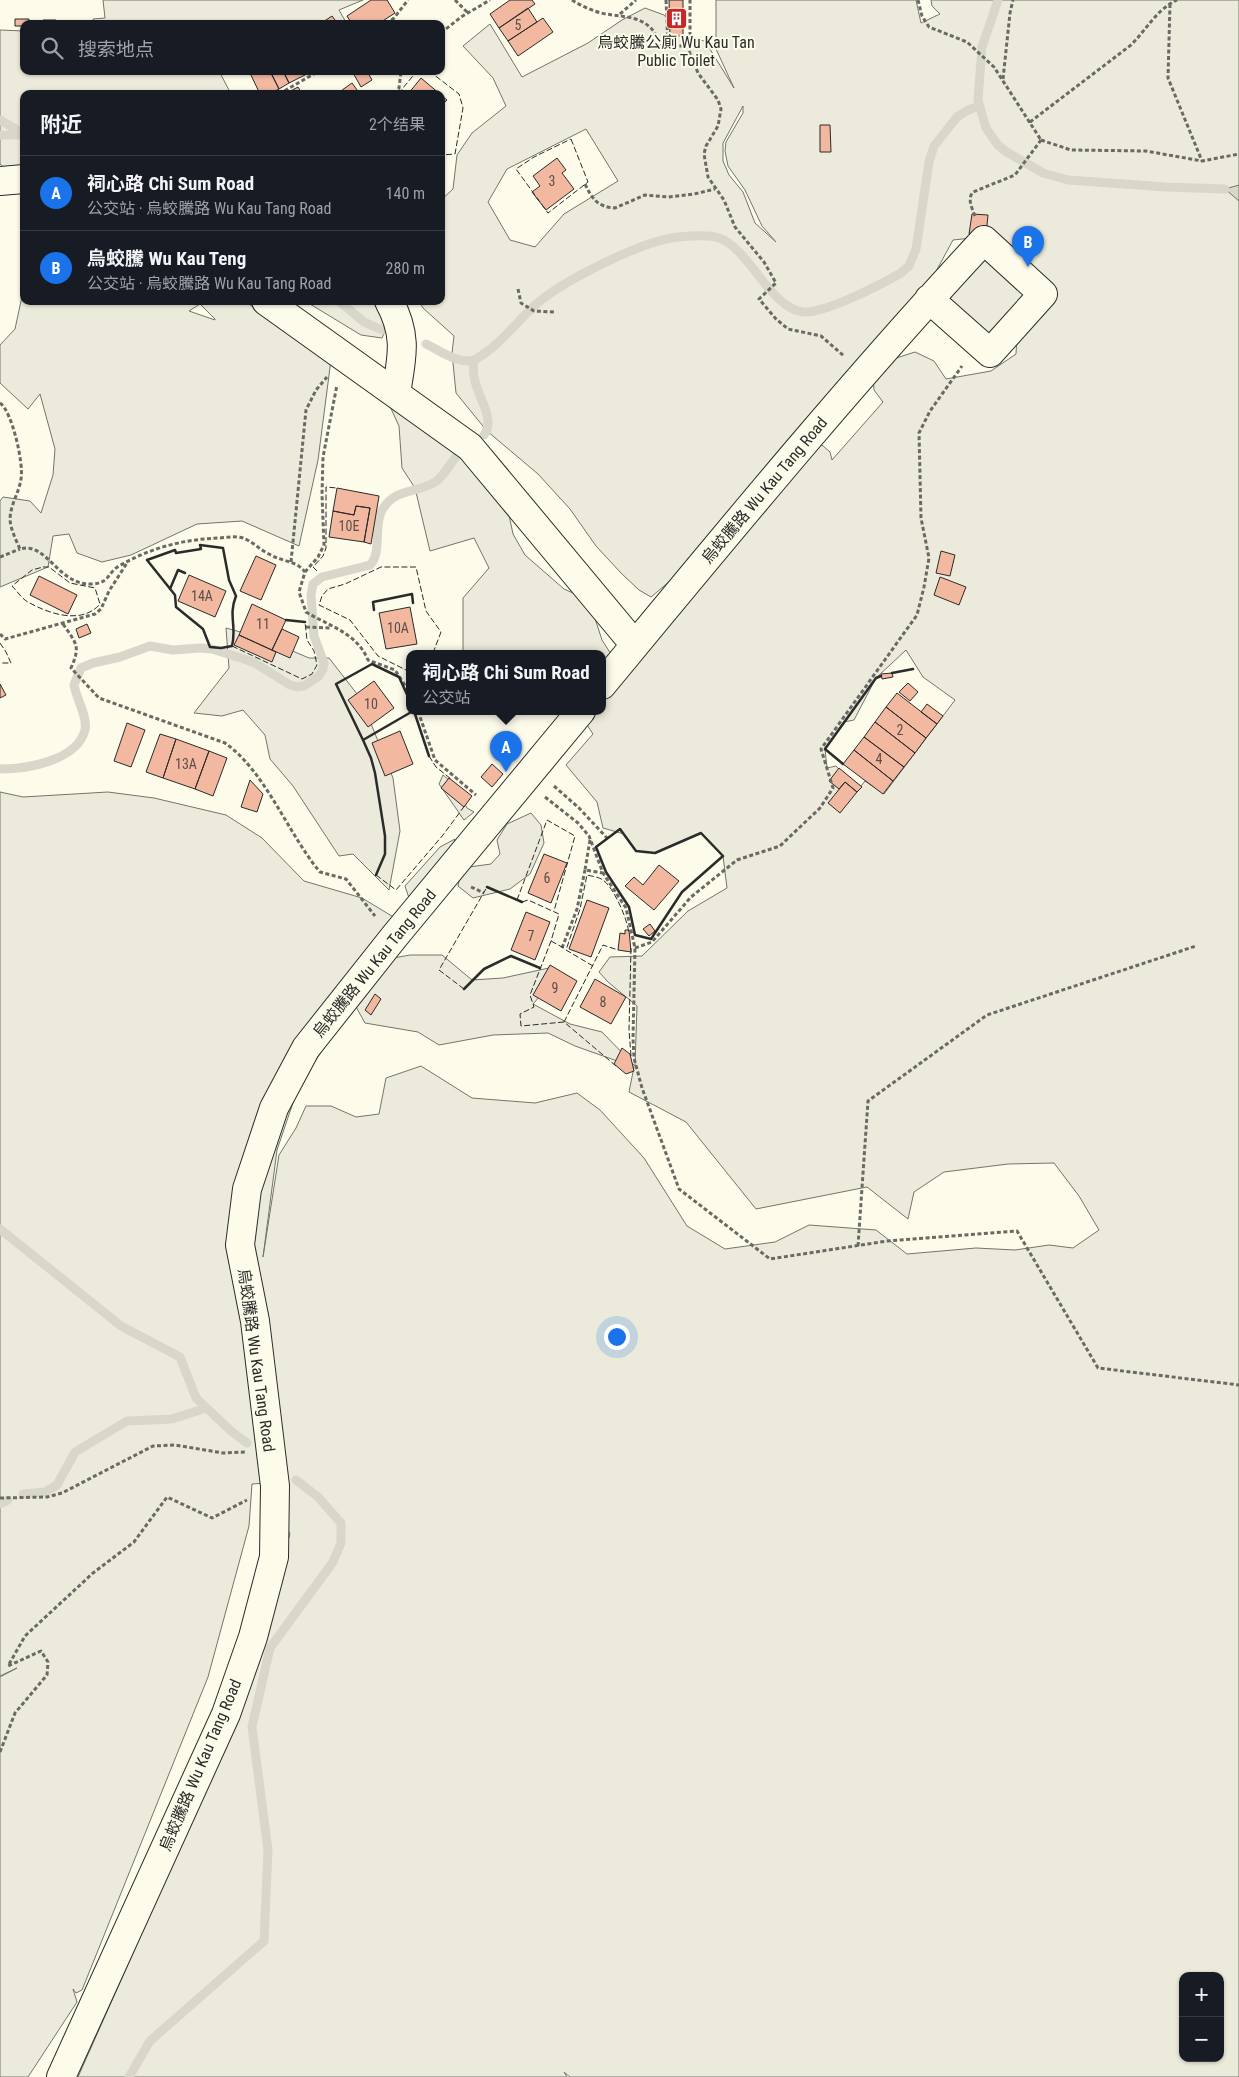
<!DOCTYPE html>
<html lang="zh">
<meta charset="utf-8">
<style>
body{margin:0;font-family:"Roboto Condensed","Noto Sans SC",sans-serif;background:#242831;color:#f1f3f6}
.controls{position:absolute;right:15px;bottom:15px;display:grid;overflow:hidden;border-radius:10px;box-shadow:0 1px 4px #0004}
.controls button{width:45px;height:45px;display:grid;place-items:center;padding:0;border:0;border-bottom:1px solid #363941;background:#171b24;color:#f1f3f6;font:25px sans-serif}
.you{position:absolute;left:616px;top:1336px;width:18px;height:18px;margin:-12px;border:4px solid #fff;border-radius:50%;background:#1a73e8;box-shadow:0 0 0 8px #1a73e833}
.badge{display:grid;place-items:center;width:32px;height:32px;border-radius:50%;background:#1a73e8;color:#fff;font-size:16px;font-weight:700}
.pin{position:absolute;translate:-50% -41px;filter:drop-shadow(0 1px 2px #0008)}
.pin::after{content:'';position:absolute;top:26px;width:18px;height:15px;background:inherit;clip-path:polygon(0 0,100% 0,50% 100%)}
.popup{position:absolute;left:406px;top:650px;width:200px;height:65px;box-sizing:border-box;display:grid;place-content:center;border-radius:10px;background:#171b24;filter:drop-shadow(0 1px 4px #0005);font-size:16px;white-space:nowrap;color:#9ea1a6}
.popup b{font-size:19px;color:#f1f3f6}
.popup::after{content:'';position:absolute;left:50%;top:100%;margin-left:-10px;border:10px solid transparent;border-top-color:#171b24}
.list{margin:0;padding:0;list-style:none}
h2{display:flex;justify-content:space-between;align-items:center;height:65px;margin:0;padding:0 20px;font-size:21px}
h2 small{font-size:16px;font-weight:400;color:#9ea1a6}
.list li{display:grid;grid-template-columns:32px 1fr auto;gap:15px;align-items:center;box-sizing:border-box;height:75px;padding:0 20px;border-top:1px solid #363941}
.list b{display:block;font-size:19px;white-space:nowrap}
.list p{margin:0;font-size:16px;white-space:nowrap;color:#9ea1a6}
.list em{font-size:16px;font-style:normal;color:#9ea1a6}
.icon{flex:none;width:28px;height:28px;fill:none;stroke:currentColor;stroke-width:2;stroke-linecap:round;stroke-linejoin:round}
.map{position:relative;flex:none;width:1239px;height:2077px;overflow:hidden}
.search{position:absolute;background:#171b24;box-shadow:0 1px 4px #0004;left:20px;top:20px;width:425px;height:55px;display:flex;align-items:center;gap:12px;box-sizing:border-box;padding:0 18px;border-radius:10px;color:#9ea1a6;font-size:19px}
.panel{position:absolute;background:#171b24;box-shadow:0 1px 4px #0004;left:20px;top:90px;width:425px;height:215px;border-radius:10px}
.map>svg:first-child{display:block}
</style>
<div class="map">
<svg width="1239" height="2077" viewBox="0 0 1239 2077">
<rect width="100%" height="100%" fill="#fdfbea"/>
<path fill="#ecebdb" stroke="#74746e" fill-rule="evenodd" d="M103 0H363L339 10 347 24H94L93 19 105 18Z
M716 0H916L921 23 940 14 932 6 931 0H1239V2077H570L564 2072 567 2077H78L241 1710 290 1534 266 1483 252 1484 249 1526 208 1677 82 1990 76 1993 73 1989 77 2002 28 2077H0V1677L17 1668 0 1676V792L23 797 108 792 154 798 226 815 262 838 304 881 362 898 410 927 388 959 410 955H442L472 980 503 978 549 968 554 980 533 1004 570 1024 602 1032 635 1066 637 1006 608 982 599 972 610 957 642 956 688 911 727 888 723 856 701 833 655 853 636 851 624 834 603 828 597 802 566 765 593 734 578 711H602V653H463V598L489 568 474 538 430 551 415 488 402 468 399 426 388 402 443 431 506 501 513 534 525 555 564 589 589 600 602 640 616 662 689 565 651 597 639 590 621 573 596 546 570 509 538 474 487 431 456 393 452 353 454 336 423 308 419 301H441V200L453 189 457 155 472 133 506 106 493 78 463 46 490 24 522 77 588 43 622 20 645 8 664 15 682 37 705 41 734 88 716 49ZM743 106V113L726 142 725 151 728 166 745 190 762 226 776 242 755 223 743 192 729 175 723 161V143ZM586 129 618 181 564 214 535 247 510 240 488 202 507 169ZM1000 235 1020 278 1016 354 991 371 946 379 934 361 915 352 887 361 873 374 874 390 883 402 832 460 830 452 822 445 805 449 910 300 927 288 953 240ZM906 650 923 677 955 700 884 794 865 781 849 801 838 791 847 778 836 766 827 768 825 749 844 722 854 720 876 678ZM355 1005 365 1023 418 1032 439 1045 493 1035 548 1033 575 1046 634 1067 629 1092 686 1122 756 1209 867 1187 908 1219 914 1192 944 1172 1008 1164 1054 1163 1079 1196 1099 1230 1073 1248 1049 1245 1015 1250 976 1248 907 1254 876 1230 809 1225 775 1242 725 1249 687 1226 644 1158 600 1110 577 1093 535 1103 472 1098 421 1066 386 1078 379 1114 356 1117 331 1106H306L296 1128 279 1155 263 1257 277 1150 300 1082ZM1183 1976H1220V2058H1183Z
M0 30 24 31V71H219L231 94H24V185L0 164Z
M24 287V301H247L250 305 332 352 318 460 299 546 242 521 197 524 131 555 102 562 77 553 69 534 53 536 48 567 0 587V501L3 497 30 501 41 513 53 475 55 449 40 394 28 409 0 383V345L15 329ZM200 304 215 319V320L189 311Z
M305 301H397L396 308 382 338 361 335Z
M226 628 262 638 309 658H329L361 699 393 778 400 831 389 890 353 854 339 856 293 786 270 759 265 735 243 710 222 716 194 713 229 668Z
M443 775 455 785 467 808 474 812 464 820 439 784Z
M531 813 541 825 544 843 530 874 510 889 473 898 458 886 462 868 491 864 500 854 497 840 507 824Z
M455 839 441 892 409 898 405 886 440 847Z"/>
<path fill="#eceadb" stroke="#74746e" d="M969 239 1041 309 992 367 916 302Z"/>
<path fill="#d8d7c9" stroke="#74746e" d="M1239 185V201L1225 189Z"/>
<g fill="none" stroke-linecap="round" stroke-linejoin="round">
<path stroke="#d8d7c9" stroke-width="9" d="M998 0 982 47 978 100 986 128 997 144 1005 151 1043 173 1068 180 1166 187 1225 189
M0 120 24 134
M0 135H22
M339 301 364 322 382 330
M426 344C439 350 459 365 474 360
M484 435C496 420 478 397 475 381 473 374 473 367 474 360 497 348 514 325 533 307 560 282 641 241 678 237 690 236 708 234 719 238 749 248 770 308 803 312 824 314 882 284 901 273L909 266 916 249 929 162 934 146 957 117 968 110 979 106
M0 769C26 769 77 761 85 730 88 717 76 698 74 685L81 668 93 663 120 657 150 646 173 650 200 648 212 649 244 659 255 663 290 685 297 687 304 686 319 676 323 669 324 663 314 636 311 595 313 584 322 577 370 565C383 552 372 524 384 507 397 488 418 493 435 482 446 475 450 461 460 453
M0 1229 121 1326 180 1357 196 1398 231 1431 247 1443
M23 1494 45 1492 57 1485 75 1452 127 1421 172 1419 206 1408
M0 1504 8 1500
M129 2077 150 2041 264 1941 268 1850 252 1727 270 1648 333 1562 341 1543V1523L318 1497 296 1480"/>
</g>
<path fill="#f2b8a0" stroke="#2b2b2b" d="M371 0H387L395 13 378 24H352L347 16Z
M510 0H532L535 4 499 28 490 14Z
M669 0H683V36H670Z
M528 8 537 22 508 41 499 28Z
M332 16 338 24H324L323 22Z
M543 18 553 32 518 56 508 41Z
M15 19H29V24H24V26H15Z
M43 20H56V24H42Z
M249 71H270L279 89 268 94H260Z
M270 71H283L289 83 279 89Z
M283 71H313L289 83Z
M352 71H367L372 80 361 87Z
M421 78 440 94H408Z
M352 83 360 94H338V93Z
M298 87 302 94H285Z
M441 95 447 100 441 106Z
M820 125H830L831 152H820Z
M557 158 566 170 562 173 574 189 546 210 532 192 540 186 533 176Z
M972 214 988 215 986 235 969 234Z
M337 488 379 496 371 544 364 542 370 508 356 506 354 515 333 511Z
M356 506 370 508 364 542 329 537 333 511 354 515Z
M941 551 955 555 950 576 936 573Z
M256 556 276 565 261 600 240 591Z
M189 575 226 591 215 617 178 601Z
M39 576 77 595 68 614 30 595Z
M940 577 966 587 959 605 934 595Z
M252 604 286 620 272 650 239 635Z
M410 607 417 644 386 649 379 613Z
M87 624 91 633 79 638 76 629Z
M282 629 299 637 290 658 272 650Z
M239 635 276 652 272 662 234 645Z
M892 673 893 677 882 679 881 674Z
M374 681 394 708 368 727 348 700Z
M908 683 918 692 910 701 899 692Z
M0 684 6 695 0 698Z
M897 693 937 724 926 738 886 707Z
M927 704 943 716 937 724 921 712Z
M886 707 926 738 915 753 875 722Z
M875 722 915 753 904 767 864 737Z
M127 723 145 730 131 767 114 761Z
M400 731 413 764 385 776 372 743Z
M160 734 176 739 163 778 146 772Z
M864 737 904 767 893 781 854 750Z
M176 739 209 751 195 789 163 778Z
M854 750 893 781 883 794 843 764Z
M209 751 227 758 213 796 195 789Z
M492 764 503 774 492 787 481 777Z
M839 768 862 787 857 792 845 782 839 789 829 781Z
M449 778 472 796 464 807 441 788Z
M250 780 263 794 257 812 241 807Z
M845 782 857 792 840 813 828 803Z
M544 854 567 863 551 903 528 893Z
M659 865 679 881 654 910 625 886 634 877 643 885Z
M587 900 609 908 591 957 569 949Z
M526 912 550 922 535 960 511 950Z
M650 924 655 931 649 936 643 929Z
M625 930H629L631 952 618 950 620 933 625 934Z
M550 965 577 981 561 1011 533 995Z
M595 979 626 997 611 1024 580 1007Z
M375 994 381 999 371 1015 365 1010Z
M622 1048 630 1054 634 1071 626 1074 614 1064Z"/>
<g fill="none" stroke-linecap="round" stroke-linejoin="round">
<defs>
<path id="minor" d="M0 181 24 179
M266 301 470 447 635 645
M389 301C408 336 402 357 396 393
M602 685C727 534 851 383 984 240L1043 294 990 353 929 299
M61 2077 226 1714 253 1637 274 1557 275 1486 255 1321 240 1245 247 1189 274 1108 306 1048 394 937 581 711"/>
</defs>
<use href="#minor" stroke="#2b2b2b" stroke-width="30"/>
<path stroke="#6a6964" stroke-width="3" stroke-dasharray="4 2.5" stroke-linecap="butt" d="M455 0 468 13
M572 0C581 6 591 10 601 13 629 19 648 13 662 46H687L698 73 718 100 721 109 718 126 706 146 704 154 708 177 724 200 735 227 764 262 776 283 759 299 776 319 788 329 821 336 844 356
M666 0 668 46
M918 0 922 16 929 27 967 42 994 67 1041 140
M1170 4 1168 78 1202 161
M620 14 636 0
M386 24 394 18 408 0
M441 33 461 17 490 0
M687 46V38H690V0
M1003 79 1010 13 1013 0
M279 94 319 71
M394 94 399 88 401 71
M1030 122 1131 45C1147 29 1156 10 1177 0
M1041 140 1071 150 1146 151 1202 161 1239 154
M585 184C592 199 598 207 615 208L645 195 668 197 694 194 715 189
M975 216C972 208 967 199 973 192L1015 175 1041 140
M518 289 521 303 534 311 554 312
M0 403C12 411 24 464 21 479 19 493 10 505 10 520 11 530 16 540 20 549 47 541 58 586 92 584 110 583 107 573 119 566 150 548 184 539 220 538 228 537 236 536 243 538 252 541 260 550 269 554 282 562 296 560 305 572L299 592 306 612C329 626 357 633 368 660L395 670 410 693
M0 557 20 549
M291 562 306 410 316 390 327 377
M305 572 318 557 324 545 322 495 323 457 337 385
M63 624C76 643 81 646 71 668L99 698 225 743C266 772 288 834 320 872L346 879 375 916
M306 627 332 628
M0 634 5 639 95 614 101 609 109 591 127 563
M418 711 435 760 476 795
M554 786 579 808 607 838
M545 797 578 823 589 836 603 873 626 908 635 948 633 1038 634 1058 642 1088 679 1189 770 1259 887 1241 1017 1231 1098 1368 1239 1385
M590 840 585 870 603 873
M471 887 484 893
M562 948 577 909 585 870
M635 948 652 942 691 897 737 860 780 846 820 808 833 788 821 749 917 615 924 587 929 558 921 518 919 433 930 411 962 366
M858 1246 868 1101 987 1015 1196 946
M0 1498 47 1497 62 1493 153 1446 175 1445 223 1453 245 1452
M0 1752 15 1713 47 1675 48 1662 41 1651 8 1666 25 1636 93 1573 134 1542 167 1497 212 1518 247 1500"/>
<use href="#minor" stroke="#fdfbea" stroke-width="28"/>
<path stroke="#2b2b2b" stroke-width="1" stroke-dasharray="6 2.5" stroke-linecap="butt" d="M429 71 459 94 463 108 455 154 441 155
M398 94 417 71
M571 139 588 182 548 213 516 169 534 157Z
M43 567H49L70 583 95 588 100 604C82 625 49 614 28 602 22 599 17 591 12 586L32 570Z
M317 571 313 567 323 556 326 548V487L337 488
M0 643 6 652 11 663H0
M232 646 302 679 312 674 317 665 314 651 307 640 305 622
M410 668 406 670 378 656 350 620 319 605 322 596 328 589 345 584 381 567H416L426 611 441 632 433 653
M429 756 436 767 451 779
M376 875 396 890 443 835 466 804
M517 900 547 820 575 836 554 911
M522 902 528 900 559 914 551 941 530 995 534 1007 520 1014 521 1026 564 1022
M551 941 564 948
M593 966 566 950 580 909 587 875C591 876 599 877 603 880 614 888 628 920 629 934
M464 989 439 970 487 887
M631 1056 629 1030 631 948
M616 1066 564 1022 603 945 618 950"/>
<path stroke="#2b2b2b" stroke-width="2.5" d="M200 545 223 548 229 580 236 596C228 616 237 626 232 646L221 648 210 647 203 629 176 607 175 595 147 560 175 550 176 553 201 549Z
M170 589 178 570 185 573
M374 610 373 602 412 594 413 603
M286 620 305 622
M892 673 913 669
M410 701 399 677 372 664 336 684 363 740 413 711
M414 711 429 756
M363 740 371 758 375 773 385 836V854L376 875
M843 764 825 749 876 678 881 676
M620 829 636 851 655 853 701 833 723 856 682 892 651 939 635 935 629 907 606 872 596 847Z
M487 887 522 902
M464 989 484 969 511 956 540 968"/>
</g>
<defs>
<symbol id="building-square" viewBox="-11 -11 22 22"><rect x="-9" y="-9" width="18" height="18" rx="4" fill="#c62828" stroke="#fdfbea"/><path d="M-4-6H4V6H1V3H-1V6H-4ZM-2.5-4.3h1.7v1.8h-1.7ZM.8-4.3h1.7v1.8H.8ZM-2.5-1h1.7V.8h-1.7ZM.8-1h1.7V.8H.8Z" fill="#fff"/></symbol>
</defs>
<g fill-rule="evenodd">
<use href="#building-square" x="664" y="6" width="25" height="25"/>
</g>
<g text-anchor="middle" stroke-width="4" stroke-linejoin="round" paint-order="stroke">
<g font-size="14" fill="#5d4e48">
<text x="518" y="30">5</text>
<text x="552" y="186">3</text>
<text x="349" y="531">10E</text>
<text x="202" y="601">14A</text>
<text x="263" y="629">11</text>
<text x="398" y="633">10A</text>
<text x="371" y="709">10</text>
<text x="900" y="735">2</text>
<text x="879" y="764">4</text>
<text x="186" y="769">13A</text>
<text x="547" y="883">6</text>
<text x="531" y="941">7</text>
<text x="555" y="993">9</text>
<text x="603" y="1007">8</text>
</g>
<g font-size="16" fill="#2b2b2b" stroke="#fdfbea">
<text x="676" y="48">烏蛟騰公廁 Wu Kau Tan<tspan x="676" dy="18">Public Toilet</tspan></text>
</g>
<g font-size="16" fill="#2b2b2b" stroke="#fdfbea">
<text transform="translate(764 490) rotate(-50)" y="6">烏蛟騰路 Wu Kau Tang Road</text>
<text transform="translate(374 963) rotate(-51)" y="6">烏蛟騰路 Wu Kau Tang Road</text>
<text transform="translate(257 1360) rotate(82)" y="6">烏蛟騰路 Wu Kau Tang Road</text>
<text transform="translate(200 1765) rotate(-67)" y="6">烏蛟騰路 Wu Kau Tang Road</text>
</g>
</g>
</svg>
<div class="controls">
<button>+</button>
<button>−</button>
</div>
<div class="you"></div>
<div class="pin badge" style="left:506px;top:772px">A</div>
<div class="popup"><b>祠心路 Chi Sum Road</b>公交站</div>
<div class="pin badge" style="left:1028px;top:267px">B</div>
<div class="search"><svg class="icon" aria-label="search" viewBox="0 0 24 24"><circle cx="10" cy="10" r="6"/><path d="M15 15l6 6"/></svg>搜索地点</div>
<section class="panel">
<h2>附近<small>2个结果</small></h2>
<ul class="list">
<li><span class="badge">A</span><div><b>祠心路 Chi Sum Road</b><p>公交站 · 烏蛟騰路 Wu Kau Tang Road</p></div><em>140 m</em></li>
<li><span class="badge">B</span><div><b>烏蛟騰 Wu Kau Teng</b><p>公交站 · 烏蛟騰路 Wu Kau Tang Road</p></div><em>280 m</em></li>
</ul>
</section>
</div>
